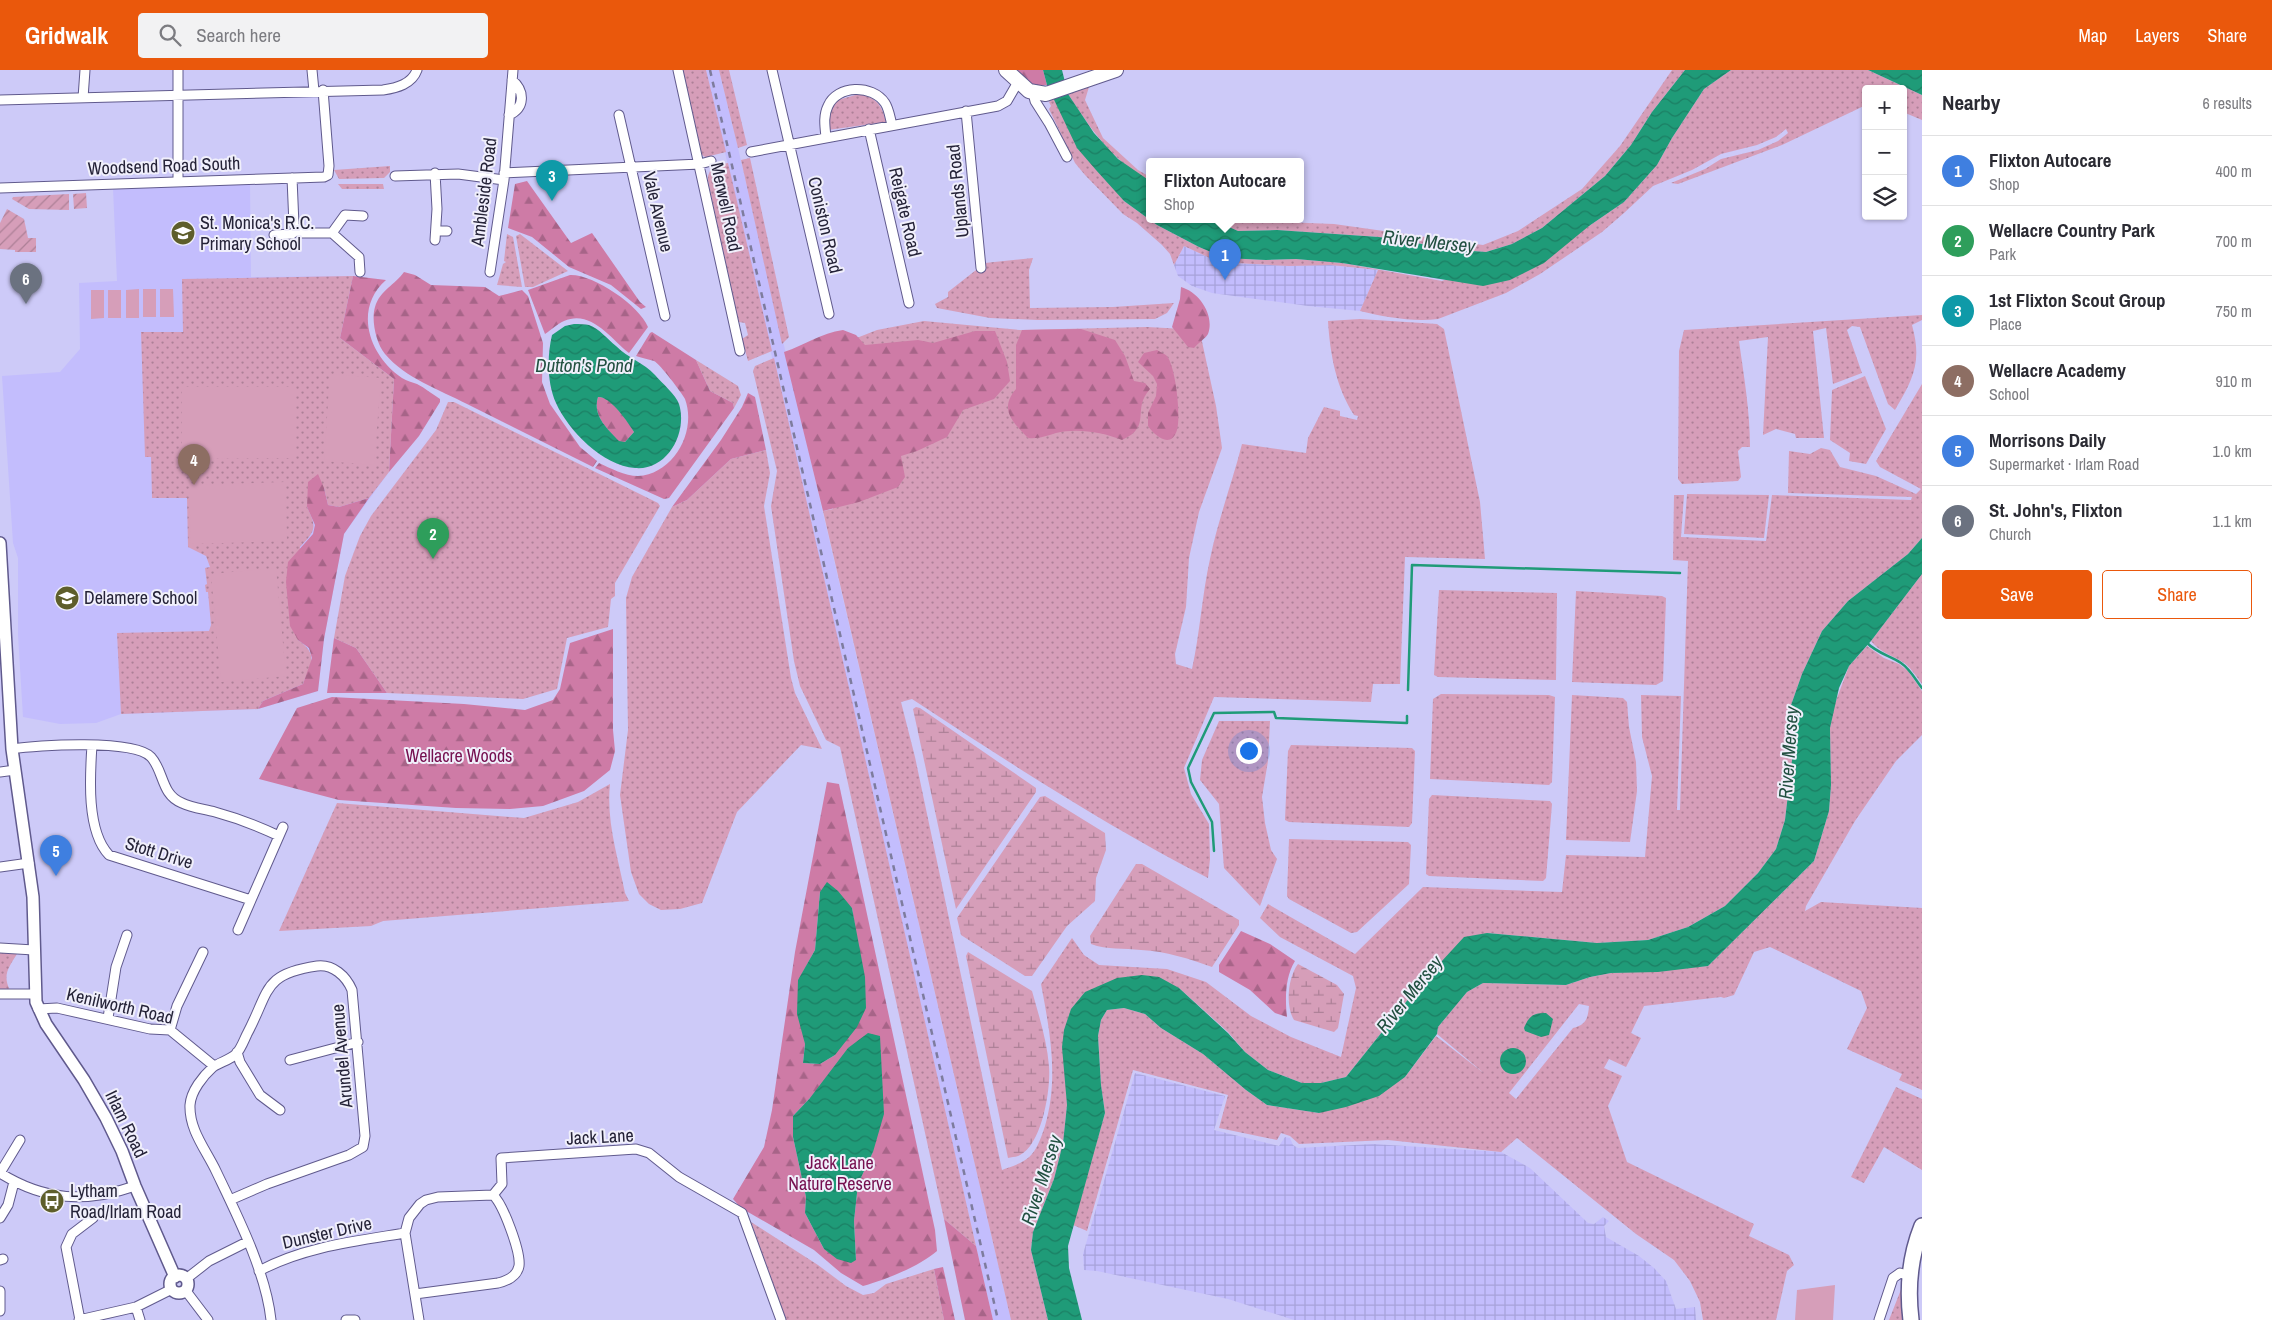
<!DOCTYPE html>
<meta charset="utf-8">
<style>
body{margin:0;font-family:"Archivo Narrow",sans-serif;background:#f2f2f3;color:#2b2b33}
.controls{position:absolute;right:15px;top:15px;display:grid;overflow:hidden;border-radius:5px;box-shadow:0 1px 4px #0004}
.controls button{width:45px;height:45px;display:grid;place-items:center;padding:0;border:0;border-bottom:1px solid #e1e1e2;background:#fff;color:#2b2b33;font:25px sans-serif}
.you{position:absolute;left:1248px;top:680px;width:18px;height:18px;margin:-12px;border:4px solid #fff;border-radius:50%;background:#1a73e8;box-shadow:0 0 0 8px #1a73e833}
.badge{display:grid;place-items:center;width:32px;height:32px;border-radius:50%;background:#ea580c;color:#fff;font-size:16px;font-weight:700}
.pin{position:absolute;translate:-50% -41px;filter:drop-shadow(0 1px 2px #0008)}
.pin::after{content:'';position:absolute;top:26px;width:18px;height:15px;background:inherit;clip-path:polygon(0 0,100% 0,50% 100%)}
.popup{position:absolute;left:1146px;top:88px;width:158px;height:65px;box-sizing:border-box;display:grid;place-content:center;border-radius:5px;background:#fff;filter:drop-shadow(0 1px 4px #0005);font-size:16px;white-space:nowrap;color:#7c7c81}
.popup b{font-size:19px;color:#2b2b33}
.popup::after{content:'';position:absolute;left:50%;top:100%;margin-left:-10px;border:10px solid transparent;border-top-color:#fff}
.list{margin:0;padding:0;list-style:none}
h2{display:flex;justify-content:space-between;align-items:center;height:65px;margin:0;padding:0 20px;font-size:21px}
h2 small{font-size:16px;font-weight:400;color:#7c7c81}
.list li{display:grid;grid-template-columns:32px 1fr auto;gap:15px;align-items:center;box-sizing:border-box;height:70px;padding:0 20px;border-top:1px solid #e1e1e2}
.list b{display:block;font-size:19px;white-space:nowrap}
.list p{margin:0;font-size:16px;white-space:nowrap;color:#7c7c81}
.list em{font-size:16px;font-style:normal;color:#7c7c81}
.actions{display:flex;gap:10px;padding:15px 20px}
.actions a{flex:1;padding:11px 0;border:1px solid #ea580c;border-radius:5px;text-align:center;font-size:18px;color:#ea580c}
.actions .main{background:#ea580c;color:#fff}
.icon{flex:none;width:28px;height:28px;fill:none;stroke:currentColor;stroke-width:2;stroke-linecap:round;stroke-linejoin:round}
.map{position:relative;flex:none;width:1922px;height:1250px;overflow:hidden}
header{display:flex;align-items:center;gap:30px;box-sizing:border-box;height:70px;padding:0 25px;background:#ea580c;color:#fff}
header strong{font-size:24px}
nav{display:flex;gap:28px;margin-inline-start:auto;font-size:18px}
.search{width:350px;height:45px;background:#f2f2f3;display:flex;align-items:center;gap:12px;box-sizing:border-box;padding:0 18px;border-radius:5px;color:#7c7c81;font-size:19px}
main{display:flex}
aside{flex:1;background:#fff}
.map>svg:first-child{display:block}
</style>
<header>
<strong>Gridwalk</strong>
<div class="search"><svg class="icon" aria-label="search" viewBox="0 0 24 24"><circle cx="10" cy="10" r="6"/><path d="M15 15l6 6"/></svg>Search here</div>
<nav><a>Map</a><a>Layers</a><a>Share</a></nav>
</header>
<main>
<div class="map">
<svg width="1922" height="1250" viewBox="0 0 1922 1250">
<defs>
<pattern id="industrial-grid" width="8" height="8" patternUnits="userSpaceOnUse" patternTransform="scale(1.25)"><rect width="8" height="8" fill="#c3bdfd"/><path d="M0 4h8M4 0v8" fill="none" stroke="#a7a2da"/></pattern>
<pattern id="grass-dots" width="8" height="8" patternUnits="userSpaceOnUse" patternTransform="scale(1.25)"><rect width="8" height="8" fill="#d69eb9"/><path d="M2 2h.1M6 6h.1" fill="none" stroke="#ad8097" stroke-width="1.8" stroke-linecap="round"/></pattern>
<pattern id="forest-firs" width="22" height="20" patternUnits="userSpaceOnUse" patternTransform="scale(1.25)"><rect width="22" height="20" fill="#ce7ba6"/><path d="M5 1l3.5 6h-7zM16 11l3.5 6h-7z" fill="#a76488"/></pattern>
<pattern id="wetland-marsh" width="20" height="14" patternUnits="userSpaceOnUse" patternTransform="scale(1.25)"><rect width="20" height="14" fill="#d69eb9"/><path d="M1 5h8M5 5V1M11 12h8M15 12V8" fill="none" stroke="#ad8097"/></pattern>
<pattern id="garden-furrows" width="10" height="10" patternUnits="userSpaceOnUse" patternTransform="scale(1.25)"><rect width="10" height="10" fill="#d69eb9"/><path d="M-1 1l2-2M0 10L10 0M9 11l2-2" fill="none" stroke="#ad8097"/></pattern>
<pattern id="water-waves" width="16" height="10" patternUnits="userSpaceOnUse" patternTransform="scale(1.25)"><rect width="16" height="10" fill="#1f9b78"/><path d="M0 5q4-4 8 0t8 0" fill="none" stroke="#1b7e63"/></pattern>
</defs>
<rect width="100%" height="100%" fill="#cdcaf8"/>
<path fill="#c3bdfd" d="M706 0H719L738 78 1011 1250H993Z
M250 113 251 207 353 206 340 268 389 402 344 464 324 569 318 621 258 639 121 644 96 653 60 654 23 647 18 565V488L13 473 2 306 60 302 80 279 79 213 117 211 113 118Z"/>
<path fill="url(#industrial-grid)" d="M1184 176 1212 189 1235 193 1289 196 1331 195 1378 200 1360 241 1308 236 1212 223 1192 216 1178 206 1174 195Z
M1135 1003 1225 1026 1214 1060 1279 1076 1285 1067 1290 1068 1293 1075 1298 1078 1373 1074 1501 1082 1530 1098 1588 1153 1594 1154 1603 1147 1609 1151 1604 1156 1606 1167 1639 1186 1654 1198 1666 1211 1676 1239 1695 1237 1696 1250H1294L1228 1229 1097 1201 1084 1200 1083 1184Z"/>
<path fill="url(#grass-dots)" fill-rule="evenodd" d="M683 0H706L726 82 710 86 711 88H707L702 85Z
M719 0H729L747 75 738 78Z
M1672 0H1685L1652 42 1631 75 1605 106 1542 158 1512 174 1486 182 1460 180 1379 167 1277 160 1238 161 1211 149 1334 154 1483 175 1518 161 1582 119 1620 76Z
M1731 0H1868L1922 25V50L1903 42V19H1866V35L1782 75 1678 114 1671 113 1705 99 1721 89 1758 80 1778 71 1788 63 1786 59 1776 67 1757 75 1721 84 1692 100 1653 116 1624 143 1602 162 1540 204 1506 223 1438 249C1412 252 1385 247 1360 241L1378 200 1331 195 1289 196 1235 193 1212 189 1184 176 1174 195 1170 184 1162 175 1137 153 1123 144 1085 105 1075 93 1049 39 1051 36 1049 32 1054 28 1124 131 1157 155 1199 177 1225 188 1266 190 1296 189 1342 193 1442 211 1589 156 1624 132 1657 95 1672 68 1704 19Z
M1089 17 1085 30 1103 68 1138 100 1150 107V111C1113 92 1090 58 1068 24Z
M859 24C876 27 882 35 886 52L828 60 829 42 838 30Z
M750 88 789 267 782 274 741 90Z
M728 93 772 281 748 291 742 269 748 265 745 253 739 252 738 249 708 111V106L712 96Z
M390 96V102L384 108 339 109 334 100Z
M338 114H383L384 119H342Z
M507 164 513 167 522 217 497 215 503 194 506 192 504 191Z
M520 164 568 201 533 217H525L516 166Z
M1033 188 1029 200 1030 238 1113 237 1174 233 1167 243 1155 249 1038 250 990 248 937 238 935 234 948 227V222L985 193Z
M353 206 340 268 394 309 389 402 369 428 339 437 328 435 324 418 307 437C317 458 316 460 300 477L298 570C319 585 311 593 303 614L263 631 258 639 121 644 117 563 209 561 211 555 208 522H206L205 515 207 514 205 498 210 497 206 486 188 477 187 428H152L151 387H145L141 262H183L182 209Z
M1922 245V250L1912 255C1922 291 1914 308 1895 340L1888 334 1860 257 1852 256 1847 260 1862 303 1833 314 1826 258 1813 261 1824 368H1796L1795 364 1776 359 1763 365 1768 267 1739 271C1744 307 1750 341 1750 377H1742L1738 381 1741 407 1738 411 1682 414 1678 409 1679 281 1684 260Z
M1360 249 1437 254 1444 259 1480 432 1485 489 1405 487 1400 614H1373L1371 632 1214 627 1184 698 1191 724 1209 754 1210 789 1208 808C1105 755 1008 692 912 629L901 632 915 687 1002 1100C1012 1096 1025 1093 1032 1084 1038 1077 1042 1065 1045 1056 1059 1008 1050 962 1041 914L1072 868 1084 885 1099 895 1167 899 1206 912 1251 946 1291 967 1341 987 1356 918 1353 906 1280 867 1260 848 1268 834 1355 884 1423 817 1562 822 1566 785 1645 787 1652 706 1642 667 1641 625 1681 626 1677 740H1680L1688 491 1673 490 1674 425H1684L1681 467 1766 471 1772 425 1911 430 1912 427 1788 423 1789 381 1810 384 1821 378 1830 380 1840 397 1876 406 1916 424 1921 419 1880 397 1876 391 1922 314V468L1908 484 1848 531 1822 561 1802 604 1790 638 1795 665 1785 750 1776 779 1758 803 1725 836 1688 857 1648 870 1597 873 1487 863 1418 917 1346 1007 1321 1013H1302L1268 1000 1245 982 1228 962 1179 918 1117 908 1066 1010 1067 1035 1063 1073 1054 1109 1033 1162 1031 1180 1048 1250H1011L823 441 833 439 849 271 877 260 924 251 1020 260 1147 257 1184 259 1201 267 1216 336 1222 378 1199 442 1189 488 1186 537 1175 584 1176 594 1192 599C1200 563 1202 525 1210 489 1218 450 1232 413 1242 374L1306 383 1308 368 1324 337 1340 341V346L1357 350 1358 346 1354 345C1336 317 1330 284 1328 251Z
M774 288 976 1176 944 1149 840 677 826 670 800 616 794 591 771 436 777 401 753 301 755 296Z
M696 290 738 316 741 325 734 338 733 333 710 321Z
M1865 306 1886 359 1866 394 1849 391 1850 383 1830 370 1832 320Z
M448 332H454L658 433 660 436 615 513V526L611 529 608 557 567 568 557 619 523 629 387 623 356 578 334 568 345 506 360 466 371 446 436 360Z
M766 380 770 403 764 436 791 608 795 623 822 679 801 675 737 742 702 833 680 839 661 840 649 834 639 824 631 802 620 725 628 660 626 528 632 507 672 437 687 430 731 389Z
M1687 424 1769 425 1764 468 1684 464Z
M1922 504V614C1916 606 1910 596 1901 591 1889 584 1880 582 1871 571Z
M1439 520 1557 523 1556 610 1438 607 1434 605Z
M1576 521 1662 526 1666 528 1663 611 1656 615 1572 612Z
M1867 576 1884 588 1899 594 1908 601 1922 621V665L1896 691 1855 751 1806 836 1805 841 1821 832 1922 838V1020L1899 1010 1902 1004 1847 979 1867 938 1861 921 1770 877 1754 882 1734 925 1724 928 1721 927 1644 936 1631 963 1641 968 1626 997 1609 989 1604 998 1622 1006 1608 1036 1627 1092 1754 1154 1749 1166 1789 1185 1794 1195 1787 1201 1776 1250H1703L1700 1232 1690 1211 1674 1190 1636 1164 1517 1068 1501 1082 1388 1070 1299 1074 1290 1066 1281 1063 1277 1070 1219 1058 1228 1025 1133 1000 1087 1161 1073 1155 1105 1043 1101 1015 1098 966 1101 950 1107 940 1124 938 1145 944 1161 958 1203 984 1246 1020 1267 1035 1319 1043 1405 1007 1436 966 1485 1004 1437 964 1438 957 1467 922 1483 913 1566 915 1590 907 1611 903 1708 896 1814 791 1829 741 1831 715 1830 658 1834 636 1849 596ZM1579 934 1589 936C1588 948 1586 955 1573 958L1516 1029 1509 1023Z
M1441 624 1549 625 1555 627 1552 712 1549 715 1430 709 1433 629Z
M1572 625 1623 628 1627 632 1629 657 1636 692 1637 721 1630 772 1566 770Z
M1219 651H1270L1268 691 1262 727 1265 753 1271 780 1277 789 1260 836 1224 798 1219 734 1200 710 1202 690Z
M1291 675 1412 678 1415 681 1412 753 1409 757 1289 752 1285 750 1288 681Z
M610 714C606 751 618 787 625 823L629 831 383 851 371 856 279 861 337 733 524 748 578 732Z
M1432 725 1550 731 1552 734 1546 808 1543 811 1429 806 1426 804 1429 729Z
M1289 769 1408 772 1411 775 1409 814 1357 862 1351 863 1289 829 1287 826Z
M0 882 17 884C9 897 2 905 10 920L0 921Z
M1896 1017 1922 1029V1100L1884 1077 1864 1113 1851 1107Z
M751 1152 818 1195 846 1216 863 1225 874 1223 886 1214 934 1199 944 1250H786Z
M1902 1217 1904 1250H1889Z"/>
<path fill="url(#forest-firs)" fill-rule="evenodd" d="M1016 0H1043L1047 15 1035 16Z
M527 111 571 173 592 163 640 232 646 237 641 239 611 215 569 197 532 167 508 158 515 114Z
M404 202 415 205 431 215 485 217 499 226 522 220 528 226 543 273 542 312 550 334 580 377 597 391 593 397C551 376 509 355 467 334 440 320 405 308 385 284 376 273 371 250 375 237 380 220 395 215 404 202Z
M570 205C593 204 639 235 648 257L629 283C611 269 591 239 564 251 557 254 551 260 545 264L528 220Z
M353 206 386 210C353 239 369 286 402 308 407 311 412 312 417 314 425 318 432 324 440 329V332L419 366 389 402 394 309 340 268Z
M1181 217C1199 222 1215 245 1208 264 1206 268 1198 273 1194 278L1188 277 1172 257 1180 229Z
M1081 259 1115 270 1125 286 1134 311 1145 313 1150 319C1131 340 1153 356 1122 370 1102 362 1077 358 1056 363 1046 366 1039 369 1028 368 1014 353 998 340 1016 319V275L1022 260Z
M843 260 856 265 865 275 918 270 933 273 975 261H995L1007 292 1010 311 994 329 963 340 947 367 917 381 901 386 905 407 898 417 859 432 823 441 784 282C805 275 821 263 843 260Z
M652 262 696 290 710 321 733 333 734 338 669 428 664 429 595 398 599 393C610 398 625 406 638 406 674 404 697 361 685 329 682 323 660 294 654 291 648 289 641 288 636 286L650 263Z
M1157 280C1160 282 1165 284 1167 286 1176 298 1181 346 1177 360 1171 380 1154 365 1148 356V343L1156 326 1157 314 1153 306 1138 292 1144 283Z
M748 323 755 327 766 380 731 389 687 430 672 437 721 370 742 337Z
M598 327C611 326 628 351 634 362L625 372H619C608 359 592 346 598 327Z
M318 404 324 418 328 435 339 437 369 428 344 464 324 569 318 621 258 639 263 631 303 614 312 588 309 578 298 570 290 556 286 512 288 492 313 464 315 455 307 437 308 412Z
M613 559V660L615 681 610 700 584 721 543 736 510 739 456 738 339 730 259 709 297 638 332 627 464 634 525 640 553 630 560 619 570 573Z
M334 568 356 578 387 623H327Z
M827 712 839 714 935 1160 937 1181C920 1196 885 1210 863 1216L841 1203 814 1180 741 1138 733 1129 764 1077 772 1040 795 882ZM820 822 852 838 856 863 835 985 820 994 803 993 805 974 798 911 815 880ZM810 1028 873 1082 858 1114 854 1151 856 1190 824 1179 805 1143 806 1127 793 1067V1046Z
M1241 861 1270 874 1295 891C1285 907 1285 929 1287 947L1275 943 1250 920 1219 902V895Z
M944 1149 976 1176 993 1250H965Z
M943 1197 955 1250H944L934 1199Z"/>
<path fill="url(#wetland-marsh)" d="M916 637 920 638 1036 718V722L956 839 913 639Z
M1045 726 1105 763 1106 780 1096 808 1095 831 1067 856 1032 906H1025L961 865 957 848 1040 727Z
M1136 794H1142L1239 850V855L1212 897C1189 889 1166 881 1141 880 1124 878 1107 880 1091 874L1090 866Z
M968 882 1032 921C1039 946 1047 971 1049 996 1051 1019 1042 1074 1020 1085 1017 1087 1012 1087 1008 1088L966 886Z
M1298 894 1337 915 1344 924 1338 958 1334 962 1294 950C1285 936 1288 907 1298 894Z"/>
<path fill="url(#garden-furrows)" d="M86 123 87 138 74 139 73 124Z
M69 124V140L29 139 12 129 13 127Z
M7 139 24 149 28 168H36V182H15V180L0 179V153Z"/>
<path fill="#d69eb9" d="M139 219V248H126V220Z
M143 219H156V247H143Z
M160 219H173L174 247H160Z
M91 220H104V248L91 249Z
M108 220H121V248H108Z
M330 304 381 308 374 395 324 391Z
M182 317H296V388L182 389Z
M285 412 287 471 191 474 189 415Z
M276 498 286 606 221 612 211 504Z
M1835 1215 1833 1250H1795L1797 1220Z"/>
<path fill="url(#water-waves)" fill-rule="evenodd" d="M1043 0H1062L1068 24 1094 63 1118 89 1150 111V149H1211L1238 161 1277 160 1379 167 1459 180 1486 182 1512 174 1542 158 1605 106 1631 75 1652 42 1685 0H1731L1704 19 1672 68 1657 95 1624 132 1589 156 1544 193 1510 210 1483 216 1342 193 1296 189 1266 190 1225 188 1199 177 1157 155 1124 131 1096 100 1077 78 1047 15Z
M1868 0H1922V25Z
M574 254C579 254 585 254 589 255 600 259 607 269 616 276 628 288 644 293 655 305 662 313 676 325 679 334 688 363 667 401 635 398 603 396 568 360 556 333 547 313 547 286 552 265L565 256ZM598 327C610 326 628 352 634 362L625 372 619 371C608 359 592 346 598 327Z
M1922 468V504L1871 571 1849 596 1839 618 1830 658 1831 715 1829 741 1814 791 1708 896 1658 902 1611 903 1590 907 1566 915 1483 913 1467 922 1438 957 1437 964 1405 1007 1379 1026 1346 1037 1319 1043 1267 1035 1246 1020 1203 984 1161 958 1145 944 1124 938 1107 940 1101 950 1098 966 1101 1015 1105 1043 1068 1176 1069 1198 1082 1250H1048L1031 1180 1033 1162 1054 1109 1063 1073 1067 1035 1062 977 1064 960 1071 939 1085 922 1117 908 1142 905 1159 907 1179 918 1228 963 1245 982 1268 1000 1302 1013H1321L1346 1007 1418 917 1464 867 1487 863 1597 873 1648 870 1688 857 1725 836 1758 803 1776 779 1785 750 1795 665 1790 638 1802 604 1822 561 1848 531 1908 484Z
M827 812 838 821 852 838 865 907 866 938 857 957 835 985 820 994 803 993 805 974 797 944 798 910 815 880 820 822Z
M1546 943 1553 949 1549 965 1541 967 1525 961 1524 958C1529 946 1533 943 1546 943Z
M868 963 880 966 884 1044 873 1082 858 1114 854 1151 856 1190 851 1193 837 1189 824 1179 805 1143 806 1127 793 1067V1046L810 1028 848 978Z
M1500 991a13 13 0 1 1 26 0a13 13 0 1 1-26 0Z"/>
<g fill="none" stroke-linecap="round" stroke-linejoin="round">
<path stroke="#1f9b78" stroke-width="2.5" d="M1866 572C1878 584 1889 585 1901 593 1910 599 1915 609 1922 618
M1408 620 1412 495 1680 503
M1214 781 1212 752 1191 712 1188 698 1214 643 1274 642 1276 648 1407 653V646"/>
<defs>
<path id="minor" d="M178 0V112
M312 0 314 21
M678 0 740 281
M772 0 829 244
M1033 23 1035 31 1049 53 1067 87
M83 28 85 0
M0 30 383 20C397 18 412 14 417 0
M966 41 981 198
M509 45C525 38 525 21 512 10
M619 45 665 246
M869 59 909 233
M826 67C825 57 823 46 828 36 837 15 872 14 885 33 889 39 890 48 892 55
M751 82 998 36 1007 31 1018 12
M504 103 700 94 711 91
M395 106 458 104 504 110
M292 108 294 155 297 160
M0 118 324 107 328 105 329 96 323 20
M436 161H447
M332 163 345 145 363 146
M274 165 292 164 297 160 301 163H332L359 187 360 202
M435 170 437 139 435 103
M490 202 504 110 513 0
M92 675C90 705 86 761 109 785L251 830
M12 679C37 675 134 669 151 687 164 701 161 725 182 733 192 738 204 739 215 742 237 748 258 756 279 766
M0 702 15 700
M0 797 29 793
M238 860 283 757
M0 878 34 880
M0 924H34
M38 939 57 938 150 959 170 960 214 996
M108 948 116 897 127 865
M170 960 177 936 203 882
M237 982 240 992 260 1025 280 1040
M290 990 358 972
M0 1103C45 1131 86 1133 135 1116
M0 1103 20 1070
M493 1125 502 1114 501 1088 636 1079 649 1083 679 1107 742 1143 781 1250
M230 1130 267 1114 349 1085 363 1077 365 1066 352 920C346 906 333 894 317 896 262 904 270 921 247 964 244 970 241 979 236 984 230 990 220 992 213 997 203 1006 191 1021 190 1035 189 1060 206 1080 216 1101 237 1145 266 1202 271 1250
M0 1148 8 1135 14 1112
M0 1190 3 1189
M259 1201C303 1177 356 1171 405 1163
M186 1209 209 1191 247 1172
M0 1221V1241
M186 1221 208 1250
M415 1224 498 1213C507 1211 517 1206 519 1196 521 1182 503 1134 493 1125L438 1127 426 1130 420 1134 409 1148 405 1163 419 1250
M136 1237 140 1250
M79 1250 136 1237 172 1219
M80 1250 66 1177 72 1164 93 1148
M346 1250H355
M1879 1250 1893 1208 1900 1203 1910 1206"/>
<path id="tertiary" d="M0 473 12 679 33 827 36 932 46 954 84 1010 106 1048 122 1081 135 1116 175 1207
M170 1214a9 9 0 1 1 18 0a9 9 0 1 1-18 0Z"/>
<path id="secondary" d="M1006 0 1029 21 1046 24 1116 0"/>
<path id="primary" d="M1911 1250C1907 1218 1910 1186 1922 1156"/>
</defs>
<use href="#minor" stroke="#605a8d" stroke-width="11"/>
<use href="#tertiary" stroke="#605a8d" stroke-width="14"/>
<use href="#secondary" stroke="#605a8d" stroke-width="16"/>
<use href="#primary" stroke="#605a8d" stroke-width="18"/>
<use href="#minor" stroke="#fff" stroke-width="9"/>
<use href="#tertiary" stroke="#fff" stroke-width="11"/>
<use href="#secondary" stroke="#fff" stroke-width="14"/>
<use href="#primary" stroke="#fff" stroke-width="15"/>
<path stroke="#7e7c9e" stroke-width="2.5" stroke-dasharray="6 6" stroke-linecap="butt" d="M710 0 998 1250"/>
</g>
<defs>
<symbol id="school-disc" viewBox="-11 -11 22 22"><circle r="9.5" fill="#5e5e2b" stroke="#f0effb"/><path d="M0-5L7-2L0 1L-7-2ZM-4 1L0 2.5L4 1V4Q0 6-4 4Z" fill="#fff"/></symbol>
<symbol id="bus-disc" viewBox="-11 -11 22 22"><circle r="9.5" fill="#5e5e2b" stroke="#f0effb"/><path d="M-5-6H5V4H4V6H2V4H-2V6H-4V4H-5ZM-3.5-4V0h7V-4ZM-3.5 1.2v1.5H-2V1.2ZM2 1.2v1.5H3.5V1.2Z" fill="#fff"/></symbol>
</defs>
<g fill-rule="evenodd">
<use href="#school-disc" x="169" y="149" width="28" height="28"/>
<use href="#school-disc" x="53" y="514" width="28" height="28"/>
<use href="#bus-disc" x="38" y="1117" width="28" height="28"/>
</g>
<g text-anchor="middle" stroke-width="4" stroke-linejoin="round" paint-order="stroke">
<g font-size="18" fill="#252338" stroke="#f0effb">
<text transform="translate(164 96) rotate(-2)" y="6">Woodsend Road South</text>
<text transform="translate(958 121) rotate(-96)" y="6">Uplands Road</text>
<text transform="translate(484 122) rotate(-83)" y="6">Ambleside Road</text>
<text transform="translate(726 137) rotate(78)" y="6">Merwell Road</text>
<text transform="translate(658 142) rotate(77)" y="6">Vale Avenue</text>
<text transform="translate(905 142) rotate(77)" y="6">Reigate Road</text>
<text transform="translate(825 155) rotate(77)" y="6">Coniston Road</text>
<text transform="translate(159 783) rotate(17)" y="6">Stott Drive</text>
<text transform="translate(120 936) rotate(13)" y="6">Kenilworth Road</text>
<text transform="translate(342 986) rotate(-95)" y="6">Arundel Avenue</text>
<text transform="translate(126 1054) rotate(64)" y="6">Irlam Road</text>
<text transform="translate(600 1067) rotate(-3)" y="6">Jack Lane</text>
<text transform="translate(327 1163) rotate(-13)" y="6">Dunster Drive</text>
</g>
<g font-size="18" fill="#252338" stroke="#f0effb" text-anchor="start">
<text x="200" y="159">St. Monica's R.C.<tspan x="200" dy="21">Primary School</tspan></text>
<text x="84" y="534">Delamere School</text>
<text x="70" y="1127">Lytham<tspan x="70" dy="21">Road/Irlam Road</tspan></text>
</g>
<g font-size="18" fill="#750f4f" stroke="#f0effb">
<text x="459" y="692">Wellacre Woods</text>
<text x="840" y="1099">Jack Lane<tspan x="840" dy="21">Nature Reserve</tspan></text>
</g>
<g font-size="19" font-style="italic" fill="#225041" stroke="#f0effb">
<text transform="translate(1429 171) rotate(6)" y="7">River Mersey</text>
<text x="584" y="302">Dutton's Pond</text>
<text transform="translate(1788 683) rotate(-86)" y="7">River Mersey</text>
<text transform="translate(1409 924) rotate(-51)" y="7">River Mersey</text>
<text transform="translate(1041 1110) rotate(-72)" y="7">River Mersey</text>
</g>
</g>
</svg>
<div class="controls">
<button>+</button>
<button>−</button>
<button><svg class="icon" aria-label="layers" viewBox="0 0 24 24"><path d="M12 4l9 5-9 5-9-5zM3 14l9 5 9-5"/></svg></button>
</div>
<div class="you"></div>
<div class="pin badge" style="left:1225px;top:210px;background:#3f7fe0">1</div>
<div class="popup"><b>Flixton Autocare</b>Shop</div>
<div class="pin badge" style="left:433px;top:489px;background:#2e9e5b">2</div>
<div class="pin badge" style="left:552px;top:131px;background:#0f9aa8">3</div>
<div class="pin badge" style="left:194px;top:415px;background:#8d6e63">4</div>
<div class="pin badge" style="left:56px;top:806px;background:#3f7fe0">5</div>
<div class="pin badge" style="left:26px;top:234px;background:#6b7280">6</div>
</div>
<aside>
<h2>Nearby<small>6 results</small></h2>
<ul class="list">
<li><span class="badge" style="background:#3f7fe0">1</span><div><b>Flixton Autocare</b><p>Shop</p></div><em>400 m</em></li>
<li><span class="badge" style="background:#2e9e5b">2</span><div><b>Wellacre Country Park</b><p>Park</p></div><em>700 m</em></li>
<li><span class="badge" style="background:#0f9aa8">3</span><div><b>1st Flixton Scout Group</b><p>Place</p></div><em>750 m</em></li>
<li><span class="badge" style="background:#8d6e63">4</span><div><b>Wellacre Academy</b><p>School</p></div><em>910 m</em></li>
<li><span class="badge" style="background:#3f7fe0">5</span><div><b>Morrisons Daily</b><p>Supermarket · Irlam Road</p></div><em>1.0 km</em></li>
<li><span class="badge" style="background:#6b7280">6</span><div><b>St. John's, Flixton</b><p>Church</p></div><em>1.1 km</em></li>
</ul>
<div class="actions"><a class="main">Save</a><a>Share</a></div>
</aside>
</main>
